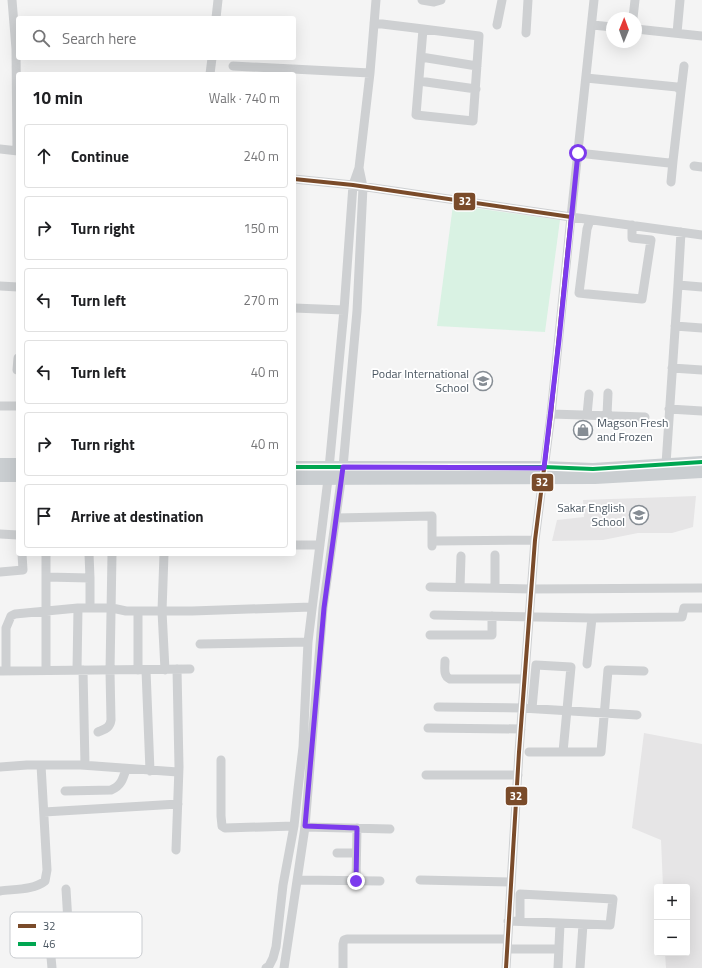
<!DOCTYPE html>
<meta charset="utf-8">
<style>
body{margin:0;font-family:"Titillium Web",sans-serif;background:#f2f2f2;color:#202124}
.controls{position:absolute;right:12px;bottom:12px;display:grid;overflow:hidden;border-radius:4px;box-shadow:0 4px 16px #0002}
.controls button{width:36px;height:36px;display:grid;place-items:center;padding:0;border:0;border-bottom:1px solid #e0e0e0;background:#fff;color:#202124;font:20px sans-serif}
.compass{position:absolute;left:606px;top:12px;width:36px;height:36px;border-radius:50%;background:#fff;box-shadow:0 4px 16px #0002;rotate:1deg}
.stop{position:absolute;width:12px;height:12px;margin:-9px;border:3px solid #7c3aed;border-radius:50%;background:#fff}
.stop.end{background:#7c3aed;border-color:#fff;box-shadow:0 1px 4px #0008}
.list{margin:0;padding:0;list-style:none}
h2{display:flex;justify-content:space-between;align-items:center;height:52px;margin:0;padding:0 16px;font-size:17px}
h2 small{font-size:13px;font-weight:400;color:#757577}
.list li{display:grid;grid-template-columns:26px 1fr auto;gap:12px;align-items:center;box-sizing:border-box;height:64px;margin:0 8px 8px;padding:0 8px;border:1px solid #e0e0e0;border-radius:4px}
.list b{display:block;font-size:15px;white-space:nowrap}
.list em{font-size:13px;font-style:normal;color:#757577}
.icon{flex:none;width:22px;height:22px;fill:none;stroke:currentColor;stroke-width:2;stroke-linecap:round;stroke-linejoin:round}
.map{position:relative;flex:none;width:702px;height:968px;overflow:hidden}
.search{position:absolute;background:#fff;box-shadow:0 4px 16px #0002;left:16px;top:16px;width:280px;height:44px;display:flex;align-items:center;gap:10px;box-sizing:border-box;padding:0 14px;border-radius:4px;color:#757577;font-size:15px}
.panel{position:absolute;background:#fff;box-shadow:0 4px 16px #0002;left:16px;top:72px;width:280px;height:484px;border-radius:4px}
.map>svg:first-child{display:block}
</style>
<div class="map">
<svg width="702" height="968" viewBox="0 0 702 968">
<rect width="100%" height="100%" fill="#f4f4f4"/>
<path fill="#e6e5e6" d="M696 496 693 527 672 533H638L603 540 552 541 557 520 584 517 583 500Z
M644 733 702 744V968H666L665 953H687V887H663L661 840 632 828Z"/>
<path fill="#d9f2e3" d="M453 205 560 220 545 332 437 326Z"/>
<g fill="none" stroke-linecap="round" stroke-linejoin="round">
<path stroke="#ced0d2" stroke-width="9" d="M12 0 16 49 17 150
M422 0 434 2 441 0
M594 0 571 217 702 235
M216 18 218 0
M633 18 635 0
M374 23 423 29 416 115 473 121 479 36 423 29
M497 25 502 0
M593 25 612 27
M636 29 702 36
M526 33 528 0
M677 33 680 0
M421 57 477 66
M233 66 370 73
M210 74 212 58
M419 81 476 89
M681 91 684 66
M0 149 18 151
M578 153 669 163 673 161 681 91 677 87 586 78
M694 166 702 167
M294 179 353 185 571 217 551 414 535 540 519 752 506 968
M671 182 673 161
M590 220 587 229 579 293 588 294 642 299 651 240 632 238V225
M681 232 678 285 702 287
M0 286 18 287
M294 308 344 310
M675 326 702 328
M672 368 702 370
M17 370 18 358
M0 406H18
M669 409 702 411
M551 414 645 417
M587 415 589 394
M607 415 608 393
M666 464 678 285
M336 518 432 516V546
M0 534 18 535
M436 541 535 540
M294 545H320
M89 554 90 578V608
M164 554 162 611 165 670
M495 555V588
M0 572 23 570 22 554
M46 577 90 578
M430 587 531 589 702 588
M460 587 461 556
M434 615 592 618 682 617 684 608H702
M430 635H492V616
M200 644 308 642
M445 661C445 668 443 676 450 679H524
M587 664 592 618
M46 670V554
M77 670 78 608
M83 670 85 765
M138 670V611
M146 670 150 771
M1 671 190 669
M6 671V628L11 616 15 614 78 608H112L126 611H192L311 607
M438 707 522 708 637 715
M532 708 536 665 571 667 563 752
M428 728 521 729
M98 732C105 729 110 728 111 720L110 671 112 554
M529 752H601L608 670 644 671
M221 760V816L222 826 225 828 294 826
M0 767 27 765H81L178 772
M426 775H518
M65 791 111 790C121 786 123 779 126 769
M44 812 178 804
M305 827 390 829
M176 850 179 767 177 669
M337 853H356
M297 880 380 881
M420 880 511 882
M356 881 357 828
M0 891C14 889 34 890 45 881L47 870 41 765
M508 921 610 925 613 899 520 894V921
M507 949H559
M52 968 50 946 53 943 67 944 69 939 66 889
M266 968 269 966 273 958 276 947 283 885 294 826 298 789 303 747 308 642 328 479 344 310 353 185 359 168 370 73 376 0
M284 968 305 827 323 608 343 467 357 311 363 187 359 168
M343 968V944L344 940 347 939H507
M558 968 560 924
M580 968 583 924"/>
<path stroke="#caced1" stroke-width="12" d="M0 464H18
M294 467H544L593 469 702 462
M0 476H18
M294 479 595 478 702 472"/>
<defs>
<path id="bus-1" d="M294 179 353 185 571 217 551 414 535 540 519 752 506 968"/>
<path id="bus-2" d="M294 467H544L593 469 702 462"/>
</defs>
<use href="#bus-1" stroke="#fff" stroke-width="7"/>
<use href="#bus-2" stroke="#fff" stroke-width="7"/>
<use href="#bus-1" stroke="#7a4b2a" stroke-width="4"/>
<use href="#bus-2" stroke="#00a651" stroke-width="4"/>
</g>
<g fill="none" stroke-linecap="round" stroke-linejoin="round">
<path stroke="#7c3aed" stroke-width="5" d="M356 881 357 828 305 826 324 608 343 467 544 468 559 340 578 153"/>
</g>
<defs>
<symbol id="school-ring" viewBox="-11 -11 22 22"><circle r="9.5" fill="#fff" stroke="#868d94" stroke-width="1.5"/><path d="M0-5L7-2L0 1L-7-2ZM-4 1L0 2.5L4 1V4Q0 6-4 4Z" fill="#868d94"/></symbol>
<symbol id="shop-ring" viewBox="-11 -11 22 22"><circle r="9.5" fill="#fff" stroke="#868d94" stroke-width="1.5"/><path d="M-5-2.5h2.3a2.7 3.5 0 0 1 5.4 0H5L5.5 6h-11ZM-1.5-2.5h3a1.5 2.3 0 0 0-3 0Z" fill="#868d94"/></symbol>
</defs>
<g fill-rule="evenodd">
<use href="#school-ring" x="472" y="370" width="22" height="22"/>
<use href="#shop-ring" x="572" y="419" width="22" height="22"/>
<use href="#school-ring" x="628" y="504" width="22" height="22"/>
</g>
<g text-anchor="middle" stroke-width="3.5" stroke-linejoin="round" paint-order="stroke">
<g font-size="12" fill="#4a5661" stroke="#fff" text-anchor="end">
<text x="469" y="378">Podar International<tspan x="469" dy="14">School</tspan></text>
<text x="597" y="427" text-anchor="start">Magson Fresh<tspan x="597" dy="14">and Frozen</tspan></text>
<text x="625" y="512">Sakar English<tspan x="625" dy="14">School</tspan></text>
</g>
</g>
<rect x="10" y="912" width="132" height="46" rx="6" fill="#fff" stroke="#c9ccd0" stroke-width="1"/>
<rect x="18" y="924" width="18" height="4" fill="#7a4b2a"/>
<rect x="18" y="942" width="18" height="4" fill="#00a651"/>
<g font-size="11" fill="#4a5661">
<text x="43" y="930">32</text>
<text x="43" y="948">46</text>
</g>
<g stroke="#fff" stroke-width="1.5">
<rect x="453" y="192" width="23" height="19" rx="4" fill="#7a4b2a"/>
<rect x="531" y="473" width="23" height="19" rx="4" fill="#7a4b2a"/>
<rect x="505" y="786" width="23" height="20" rx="4" fill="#7a4b2a"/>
</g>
<g font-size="11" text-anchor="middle" font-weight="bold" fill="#fff">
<text x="465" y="205">32</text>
<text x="542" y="486">32</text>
<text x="516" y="800">32</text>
</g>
</svg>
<div class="controls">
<button>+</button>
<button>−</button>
</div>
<svg class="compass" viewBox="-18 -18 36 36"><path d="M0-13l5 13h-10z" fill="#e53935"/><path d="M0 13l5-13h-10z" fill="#757577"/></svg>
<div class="stop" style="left:578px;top:153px"></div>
<div class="stop end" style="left:356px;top:881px"></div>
<div class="search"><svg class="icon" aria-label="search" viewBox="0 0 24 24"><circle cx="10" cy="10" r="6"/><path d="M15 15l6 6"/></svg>Search here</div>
<section class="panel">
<h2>10 min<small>Walk · 740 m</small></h2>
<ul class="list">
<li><svg class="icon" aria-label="ahead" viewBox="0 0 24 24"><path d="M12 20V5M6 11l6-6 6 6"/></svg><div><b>Continue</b></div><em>240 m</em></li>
<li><svg class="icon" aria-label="right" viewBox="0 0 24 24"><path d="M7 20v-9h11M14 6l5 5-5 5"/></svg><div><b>Turn right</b></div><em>150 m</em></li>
<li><svg class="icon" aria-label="left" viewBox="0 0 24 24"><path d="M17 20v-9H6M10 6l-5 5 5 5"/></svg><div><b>Turn left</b></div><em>270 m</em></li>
<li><svg class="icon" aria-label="left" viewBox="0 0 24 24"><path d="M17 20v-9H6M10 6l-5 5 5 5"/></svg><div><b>Turn left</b></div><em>40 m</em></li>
<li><svg class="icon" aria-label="right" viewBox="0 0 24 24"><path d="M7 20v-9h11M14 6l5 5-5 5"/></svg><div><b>Turn right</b></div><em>40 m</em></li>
<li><svg class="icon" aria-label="arrive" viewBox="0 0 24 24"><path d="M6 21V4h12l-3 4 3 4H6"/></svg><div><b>Arrive at destination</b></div></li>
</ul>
</section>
</div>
